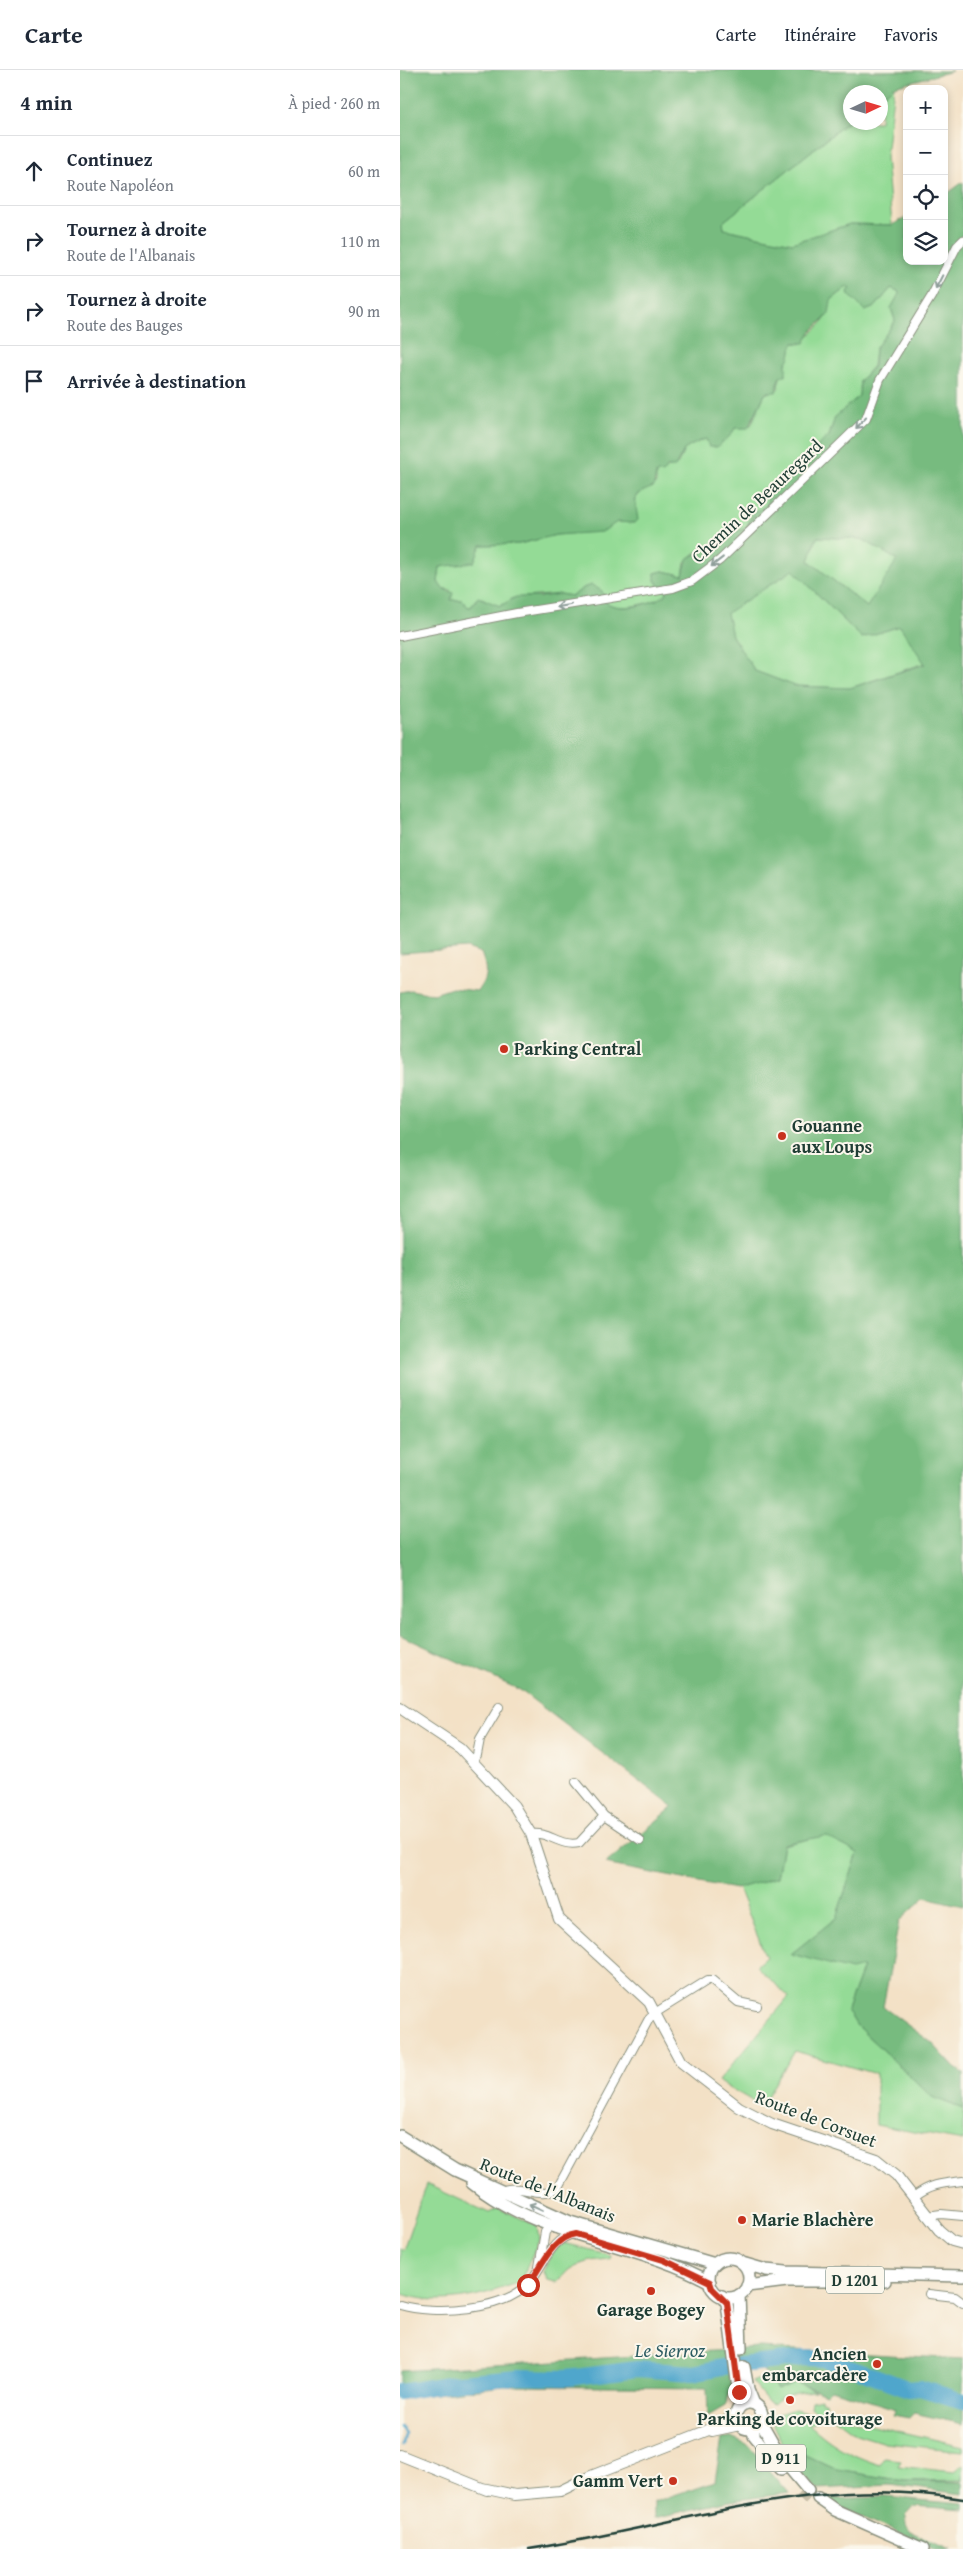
<!DOCTYPE html>
<html lang="fr">
<meta charset="utf-8">
<style>
body{margin:0;font-family:"Gentium Book Plus",serif;background:#f2f2f3;color:#1f2937}
.controls{position:absolute;right:15px;top:15px;display:grid;overflow:hidden;border-radius:10px;box-shadow:0 2px 8px #0003}
.controls button{width:45px;height:45px;display:grid;place-items:center;padding:0;border:0;border-bottom:1px solid #e0e1e3;background:#fff;color:#1f2937;font:25px sans-serif}
.compass{position:absolute;left:443px;top:15px;width:45px;height:45px;border-radius:50%;background:#fff;box-shadow:0 2px 8px #0003;rotate:86deg}
.stop{position:absolute;width:15px;height:15px;margin:-11px;border:4px solid #c8321e;border-radius:50%;background:#fff}
.stop.end{background:#c8321e;border-color:#fff;box-shadow:0 1px 5px #0008}
.list{margin:0;padding:0;list-style:none}
h2{display:flex;justify-content:space-between;align-items:center;height:65px;margin:0;padding:0 20px;font-size:21px}
h2 small{font-size:16px;font-weight:400;color:#747a83}
.list li{display:grid;grid-template-columns:32px 1fr auto;gap:15px;align-items:center;box-sizing:border-box;height:70px;padding:0 20px;border-top:1px solid #e0e1e3}
.list b{display:block;font-size:19px;white-space:nowrap}
.list p{margin:0;font-size:16px;white-space:nowrap;color:#747a83}
.list em{font-size:16px;font-style:normal;color:#747a83}
.icon{flex:none;width:28px;height:28px;fill:none;stroke:currentColor;stroke-width:2;stroke-linecap:round;stroke-linejoin:round}
.map{position:relative;flex:none;width:563px;height:2479px;overflow:hidden}
header{display:flex;align-items:center;gap:30px;box-sizing:border-box;height:70px;padding:0 25px;background:#fff;border-bottom:1px solid #e0e1e3}
header strong{font-size:24px}
nav{display:flex;gap:28px;margin-inline-start:auto;font-size:18px}
main{display:flex}
aside{flex:1;background:#fff}
.map>svg:first-child{display:block}
</style>
<header>
<strong>Carte</strong>
<nav><a>Carte</a><a>Itinéraire</a><a>Favoris</a></nav>
</header>
<main>
<aside>
<h2>4 min<small>À pied · 260 m</small></h2>
<ul class="list">
<li><svg class="icon" aria-label="ahead" viewBox="0 0 24 24"><path d="M12 20V5M6 11l6-6 6 6"/></svg><div><b>Continuez</b><p>Route Napoléon</p></div><em>60 m</em></li>
<li><svg class="icon" aria-label="right" viewBox="0 0 24 24"><path d="M7 20v-9h11M14 6l5 5-5 5"/></svg><div><b>Tournez à droite</b><p>Route de l'Albanais</p></div><em>110 m</em></li>
<li><svg class="icon" aria-label="right" viewBox="0 0 24 24"><path d="M7 20v-9h11M14 6l5 5-5 5"/></svg><div><b>Tournez à droite</b><p>Route des Bauges</p></div><em>90 m</em></li>
<li><svg class="icon" aria-label="arrive" viewBox="0 0 24 24"><path d="M6 21V4h12l-3 4 3 4H6"/></svg><div><b>Arrivée à destination</b></div></li>
</ul>
</aside>
<div class="map">
<svg width="563" height="2479" viewBox="0 0 563 2479">
<rect width="100%" height="100%" fill="#fbf7ec"/>
<filter id="ink" filterUnits="userSpaceOnUse"><feTurbulence type="fractalNoise" baseFrequency=".02" numOctaves="2"/><feDisplacementMap in="SourceGraphic" scale="10" xChannelSelector="R" yChannelSelector="G"/><feConvolveMatrix kernelMatrix="1 2 1 2 8 2 1 2 1" color-interpolation-filters="sRGB"/></filter>
<filter id="wash" filterUnits="userSpaceOnUse"><feTurbulence type="fractalNoise" baseFrequency=".0096" numOctaves="4" result="noise"/><feDisplacementMap in="SourceGraphic" scale="20" xChannelSelector="R" yChannelSelector="G"/><feGaussianBlur stdDeviation="1.12" result="paint"/><feColorMatrix in="noise" values="0 0 0 0 0 0 0 0 0 0 0 0 0 0 0 0 0 1.4 0 .05"/><feComposite in="paint" operator="in"/></filter>
<g filter="url(#wash)">
<rect width="100%" height="100%" fill="#f3e1c6"/>
<path fill="#94db96" stroke="#5a8c65" d="M494 16 486 87 492 155 450 154 392 173 324 159 323 152 450 50V52H480L481 27Z
M448 217 452 219 449 225 465 241 475 237 491 218 498 221 499 224 491 239 495 250 494 253 475 279 473 296 460 311 459 326C446 340 433 345 429 366L414 379V391L387 401 368 423 367 435 351 446 347 457 332 464 321 476 310 475 294 484 285 492 283 505 263 501 255 503 257 514 267 521 265 525C254 533 225 540 211 535 202 532 193 523 185 517L172 526 160 524 113 528 103 536 95 535 82 528 75 530 71 537H68L62 530H51L50 520 42 518 38 512 40 497 51 494 59 495 81 475 119 474 156 465 190 461 217 452 235 453 236 428 243 420 256 414V403L278 394 284 380C286 378 303 369 306 369L308 373C321 371 328 370 335 358L351 355 365 324 378 319C378 305 390 292 392 276L394 273 401 274C409 264 421 256 427 246 430 241 429 235 431 230Z
M417 467 462 469 498 490 467 537 409 491Z
M393 500 462 568 500 556 525 593 450 618 395 616 355 601 332 566 326 543Z
M425 1765 458 1783 436 1848 391 1884 463 1897 447 1940 457 1956 532 2027 563 2039V2071L476 2055V2004L395 1981 361 2036 318 2011 389 1927 356 1896 366 1887 338 1818 377 1807 383 1775Z
M26 2114 89 2143 99 2138 137 2156 139 2170 120 2212C82 2226 39 2238 0 2223V2178L3 2180Z
M164 2173 211 2185 210 2189C196 2190 183 2191 171 2199 165 2203 163 2209 156 2212L147 2210 143 2202C148 2191 154 2179 164 2173Z
M367 2306 377 2320 395 2312 415 2321C403 2322 380 2324 373 2334L369 2333 352 2312Z
M421 2328V2331H425L427 2344 423 2342 421 2348 411 2337 412 2330Z
M395 2339 406 2342 417 2352 409 2354C433 2376 450 2385 480 2395L485 2388 501 2390 498 2396 554 2402 563 2395V2410L505 2411 437 2400 384 2375 373 2356 378 2344Z
M428 2339 455 2351 563 2376V2381L485 2373 456 2364 429 2344Z"/>
<path fill="#77bb7f" stroke="#4b7c5a" fill-rule="evenodd" d="M0 0 552 1 494 16 481 27 480 22H450V50L323 152 324 159 392 173 450 154 492 155 507 147V191H544V126L563 112V1836L525 1827 499 1851 483 1937 532 1973 555 1998 563 2003V2039L532 2027 457 1956 447 1940 463 1897 451 1900 391 1884 436 1848 458 1783 425 1766 383 1774 377 1807 336 1819 205 1794 273 1737 120 1620 0 1565V922L10 920 34 924 52 918 77 921C88 908 87 898 81 883L67 878 0 883ZM448 217 451 219 448 221 449 225 465 241 475 237 491 218 498 221 499 224 491 238 495 250 494 253 475 279 474 296 460 311 459 326 435 347 429 366 414 379V391L407 395 396 393 368 423 367 435 354 443 347 457 332 464 321 476 303 477 298 483 287 489 283 505 263 501 255 503V511L267 521 265 525C253 534 219 543 206 532L202 521 192 515 185 517 172 526 160 524 140 527H116L100 536 78 527 71 537H68L62 530H51L53 523 42 518 38 512 40 497 74 492 81 475 119 474 156 465 202 462 217 452 235 453 238 450C235 428 230 425 254 417L256 403H263L267 397H275L284 380C286 378 303 369 306 369L309 377H317L331 365 335 358H348L365 324 368 322H376L379 308 386 304V293C393 286 389 279 394 273H405L410 263 429 244 431 230ZM417 467 462 469 497 490 467 537 409 491ZM393 500 462 568 500 556 525 594 450 618 395 616 355 601 332 566 327 543Z
M359 2278 563 2289V2354L514 2343 509 2348 493 2345 496 2339 431 2319 426 2324 395 2312 377 2320 362 2299H349L332 2316 325 2336 308 2346 307 2318 104 2316 0 2328V2301Z
M331 2367 347 2374 389 2423 330 2431 254 2448V2432L315 2411 322 2368Z
M384 2375 437 2400 505 2411 563 2412V2424L490 2415 417 2419 401 2402Z
M486 2427 563 2434V2440L515 2436 506 2446V2455L512 2462 551 2479H536L437 2436 426 2429Z"/>
<g fill="none" stroke-linecap="round" stroke-linejoin="round">
<path stroke="#4fa6cc" stroke-width="2.5" d="M0 2357 5 2363 3 2375"/>
<path stroke="#4fa6cc" stroke-width="16" d="M0 2322 60 2312 118 2307 168 2308 237 2299 293 2303 322 2297 405 2288 423 2289 456 2299 509 2319 520 2318 563 2331"/>
</g>
</g>
<g filter="url(#ink)">
<g fill="none" stroke-linecap="round" stroke-linejoin="round">
<path stroke="#c9c0a9" stroke-width="11" stroke-dasharray="11 5.5" stroke-linecap="butt" d="M401 2422 410 2431"/>
<defs>
<path id="street" d="M0 566 117 543 273 518 292 511 320 490 466 349 480 310 531 227 557 176 563 170
M73 1690 77 1685 80 1669 99 1637
M176 1712 204 1746 240 1770
M131 1764C149 1761 159 1777 179 1773L204 1746
M255 1943 308 1910H312L338 1932 357 1936
M100 2122C119 2111 140 2131 158 2117L250 1947
M514 2127C529 2114 544 2113 563 2111
M527 2146 541 2144 563 2146
M139 2197 145 2162 152 2154
M529 2224 555 2227 563 2233
M0 2235C33 2245 105 2241 129 2213 143 2197 151 2167 175 2164"/>
<path id="secondary" d="M0 1638 60 1678 114 1736 131 1764 159 1849 249 1932 281 1992 339 2037 372 2054 476 2089 496 2105 539 2160 552 2171 563 2174
M312 2361 340 2355
M0 2385 87 2420
M82 2418 115 2425 160 2421 191 2406 306 2361 336 2345"/>
<path id="primary" d="M0 2066 55 2100 170 2152 315 2194
M72 2113C141 2169 234 2170 310 2212
M309 2208a20 20 0 1 1 40 0a20 20 0 1 1-40 0Z
M342 2193 366 2200 386 2202 563 2206
M347 2216 387 2211H485
M339 2225 341 2279
M322 2226 327 2233 339 2326 345 2334
M344 2297 348 2319 354 2334
M336 2346a13 13 0 1 1 26 0a13 13 0 1 1-26 0Z
M361 2352 382 2389 408 2420
M354 2359V2366L381 2399
M418 2428 435 2440 523 2479"/>
</defs>
<use href="#street" stroke="#898f7d" stroke-width="10"/>
<use href="#secondary" stroke="#898f7d" stroke-width="12"/>
<use href="#primary" stroke="#898f7d" stroke-width="14"/>
<use href="#street" stroke="#fff" stroke-width="8"/>
<use href="#secondary" stroke="#fff" stroke-width="10"/>
<use href="#primary" stroke="#fff" stroke-width="11"/>
<path stroke="#1f3d34" stroke-width="2.5" d="M129 2479C277 2457 410 2403 563 2429"/>
</g>
<defs><path id="oneway-shaft" d="M-6 0H5M1.5-3L5.5 0L1.5 3" fill="none" stroke-width="1.6" stroke-linecap="round" stroke-linejoin="round" transform="scale(1.25)"/></defs>
<g stroke="#8f9e9a">
<use href="#oneway-shaft" transform="translate(539 212) rotate(117)"/>
<use href="#oneway-shaft" transform="translate(461 353) rotate(133)"/>
<use href="#oneway-shaft" transform="translate(317 492) rotate(142)"/>
<use href="#oneway-shaft" transform="translate(164 536) rotate(171)"/>
<use href="#oneway-shaft" transform="translate(136 2137) rotate(-156)"/>
</g>
</g>
<g fill="none" stroke-linecap="round" stroke-linejoin="round" filter="url(#ink)">
<path stroke="#c8321e" stroke-width="6" d="M128 2215C141 2198 152 2167 176 2164L264 2190 310 2212 312 2218 327 2233 339 2322"/>
</g>
<g fill="#c8321e" stroke="#fbf7ec" stroke-width="2">
<circle cx="104" cy="979" r="5"/>
<circle cx="382" cy="1066" r="5"/>
<circle cx="342" cy="2150" r="5"/>
<circle cx="251" cy="2221" r="5"/>
<circle cx="477" cy="2294" r="5"/>
<circle cx="390" cy="2330" r="5"/>
<circle cx="273" cy="2411" r="5"/>
</g>
<g text-anchor="middle" stroke-width="4" stroke-linejoin="round" paint-order="stroke">
<g fill="#fbf7ec" stroke="#61756b" stroke-width="1">
<rect x="426" y="2196.5" width="58" height="27" rx="4"/>
<rect x="356" y="2374.5" width="50" height="27" rx="4"/>
</g>
<g font-size="16" font-weight="bold" fill="#1f3d34">
<text x="455" y="2216">D 1201</text>
<text x="381" y="2394">D 911</text>
</g>
<g font-size="18" fill="#1f3d34" stroke="#fbf7ec">
<text transform="translate(357 431) rotate(-43)" y="6">Chemin de Beauregard</text>
<text transform="translate(416 2049) rotate(21)" y="6">Route de Corsuet</text>
<text transform="translate(148 2120) rotate(22)" y="6">Route de l'Albanais</text>
</g>
<g font-size="18" font-weight="bold" fill="#1f3d34" stroke="#fbf7ec" text-anchor="start">
<text x="114" y="985">Parking Central</text>
<text x="392" y="1062">Gouanne<tspan x="392" dy="21">aux Loups</tspan></text>
<text x="352" y="2156">Marie Blachère</text>
<text x="251" y="2246" text-anchor="middle">Garage Bogey</text>
<text x="467" y="2290" text-anchor="end">Ancien<tspan x="467" dy="21">embarcadère</tspan></text>
<text x="390" y="2355" text-anchor="middle">Parking de covoiturage</text>
<text x="263" y="2417" text-anchor="end">Gamm Vert</text>
</g>
<g font-size="19" font-style="italic" fill="#2d5c62" stroke="#fbf7ec">
<text x="270" y="2287">Le Sierroz</text>
</g>
</g>
</svg>
<div class="controls">
<button>+</button>
<button>−</button>
<button><svg class="icon" aria-label="locate" viewBox="0 0 24 24"><circle cx="12" cy="12" r="6"/><path d="M12 2v4M12 18v4M2 12h4M18 12h4"/></svg></button>
<button><svg class="icon" aria-label="layers" viewBox="0 0 24 24"><path d="M12 4l9 5-9 5-9-5zM3 14l9 5 9-5"/></svg></button>
</div>
<svg class="compass" viewBox="-18 -18 36 36"><path d="M0-13l5 13h-10z" fill="#e53935"/><path d="M0 13l5-13h-10z" fill="#747a83"/></svg>
<div class="stop" style="left:128px;top:2215px"></div>
<div class="stop end" style="left:339px;top:2322px"></div>
</div>
</main>
